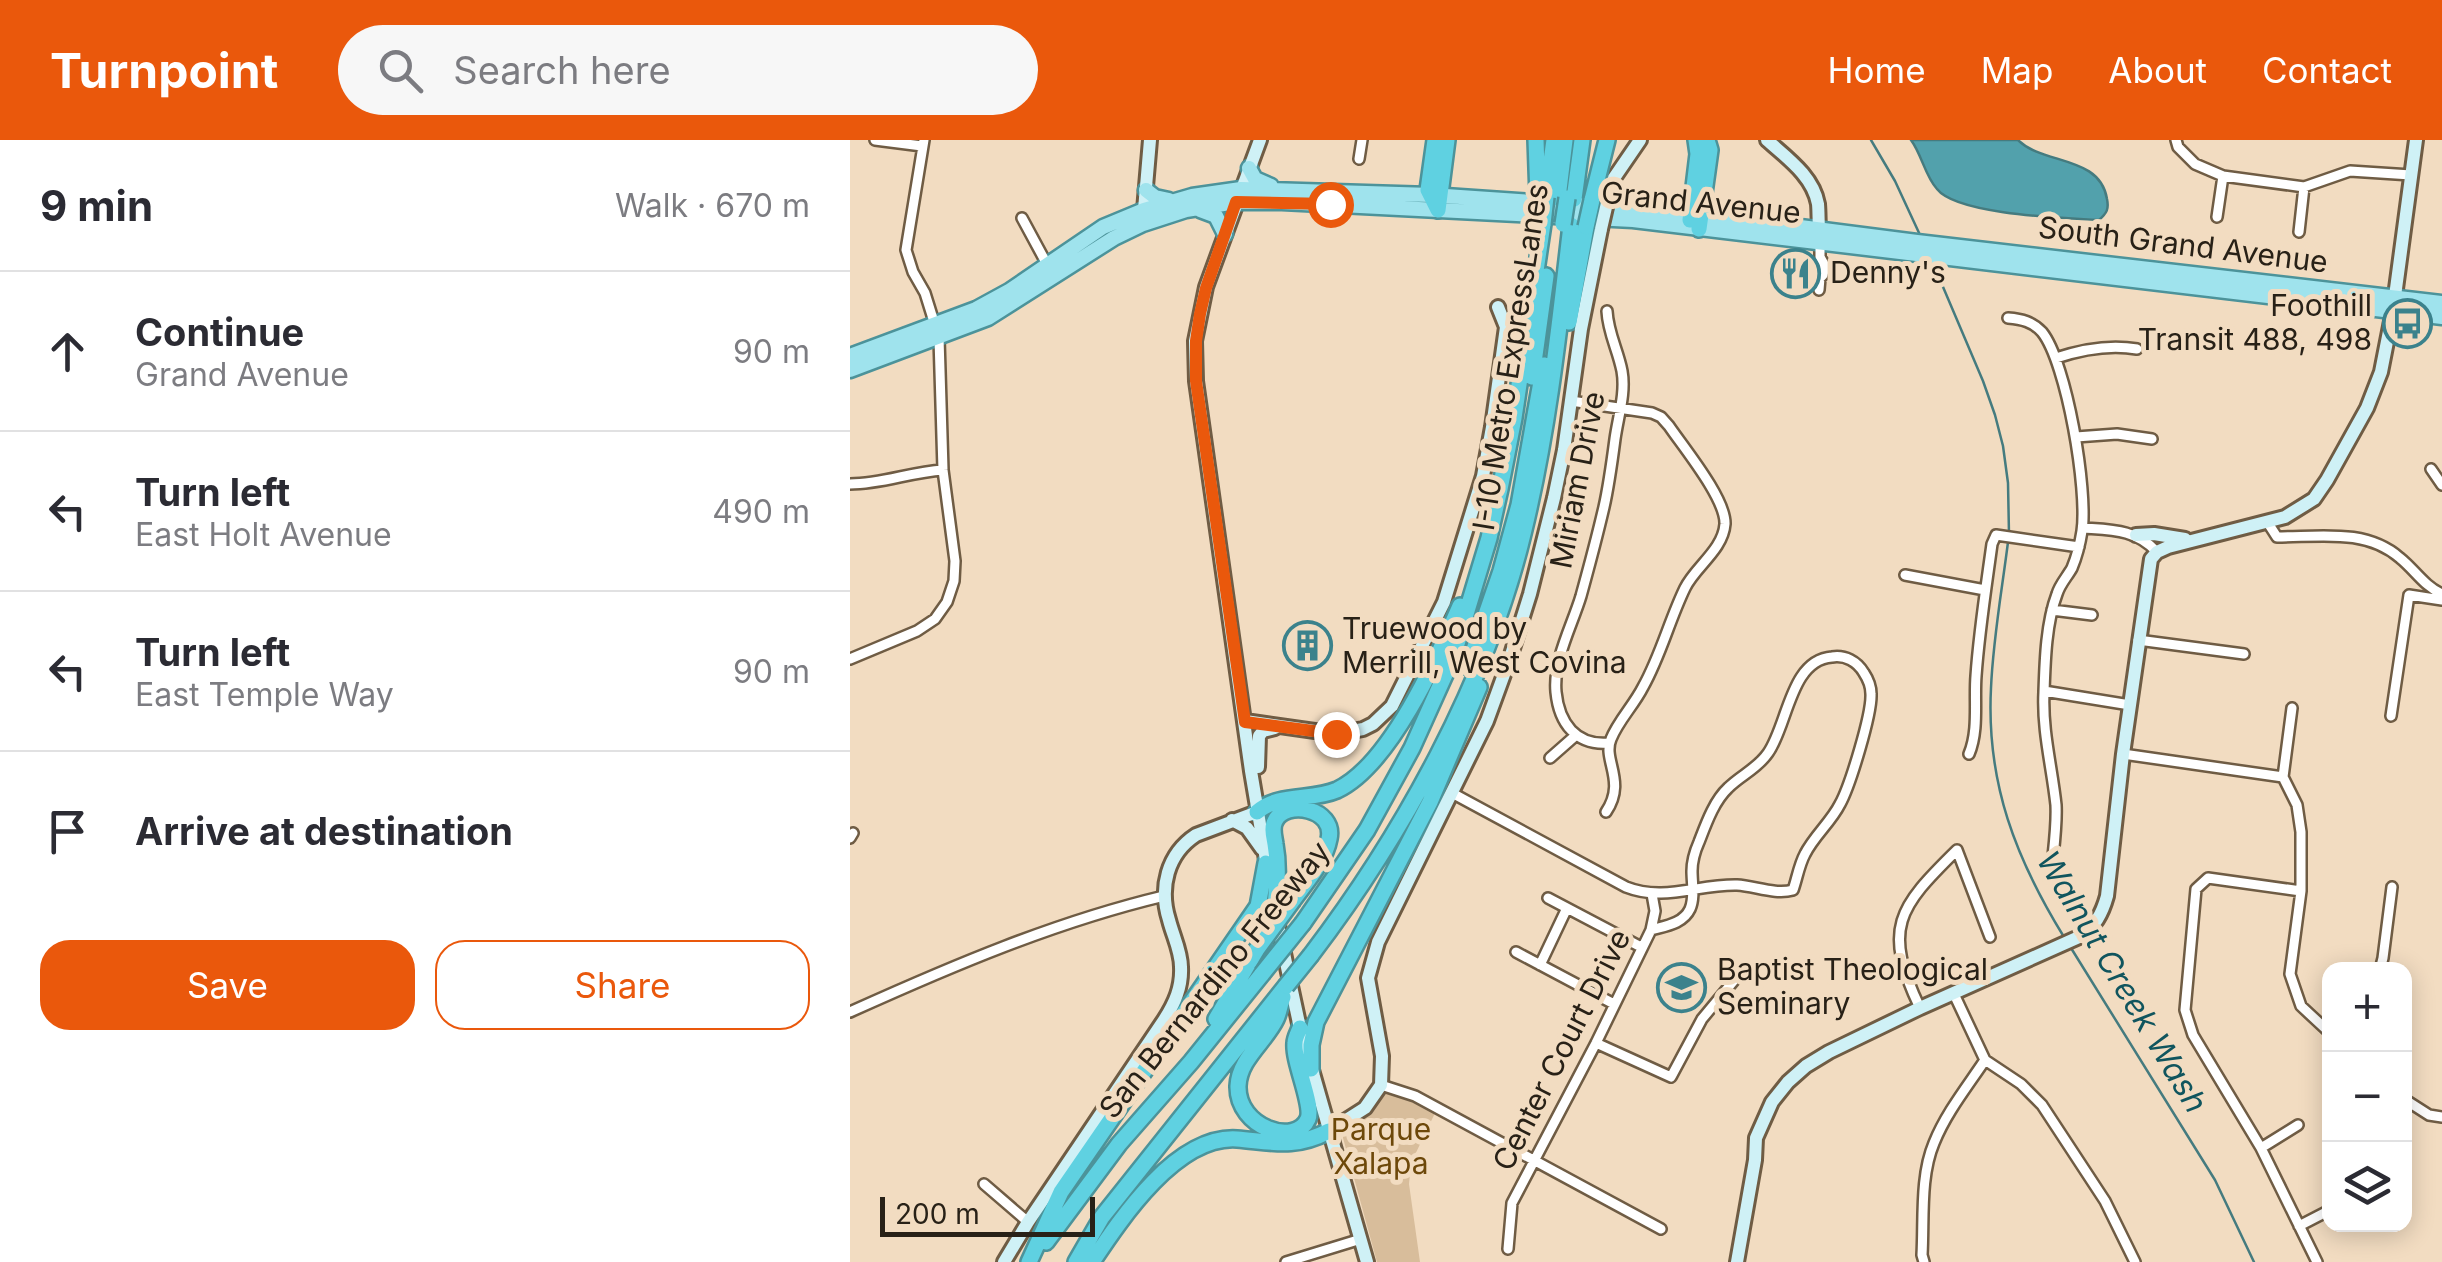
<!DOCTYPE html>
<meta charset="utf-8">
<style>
body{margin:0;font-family:Inter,sans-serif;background:#f7f7f7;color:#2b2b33}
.controls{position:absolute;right:30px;bottom:30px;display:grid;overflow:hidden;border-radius:20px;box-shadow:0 5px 25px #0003}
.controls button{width:90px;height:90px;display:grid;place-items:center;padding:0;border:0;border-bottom:2px solid #e1e1e2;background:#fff;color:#2b2b33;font:50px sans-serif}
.scale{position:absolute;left:30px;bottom:25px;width:215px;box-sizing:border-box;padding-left:10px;border:5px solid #282117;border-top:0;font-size:28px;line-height:35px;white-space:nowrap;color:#282117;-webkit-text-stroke:8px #f2dcc1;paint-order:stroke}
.stop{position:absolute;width:30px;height:30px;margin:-22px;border:8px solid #ea580c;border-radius:50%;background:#fff}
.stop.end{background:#ea580c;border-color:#fff;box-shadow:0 2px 10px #0008}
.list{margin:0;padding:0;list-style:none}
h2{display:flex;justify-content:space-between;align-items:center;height:130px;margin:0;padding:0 40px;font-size:42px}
h2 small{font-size:32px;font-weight:400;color:#7c7c81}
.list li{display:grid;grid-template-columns:65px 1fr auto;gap:30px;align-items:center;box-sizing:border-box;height:160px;padding:0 40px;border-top:2px solid #e1e1e2}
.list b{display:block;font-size:38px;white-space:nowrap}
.list p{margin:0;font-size:32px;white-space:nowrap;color:#7c7c81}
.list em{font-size:32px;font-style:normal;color:#7c7c81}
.actions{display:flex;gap:20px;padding:30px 40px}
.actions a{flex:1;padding:22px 0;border:2px solid #ea580c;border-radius:30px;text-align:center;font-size:35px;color:#ea580c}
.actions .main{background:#ea580c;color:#fff}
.icon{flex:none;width:55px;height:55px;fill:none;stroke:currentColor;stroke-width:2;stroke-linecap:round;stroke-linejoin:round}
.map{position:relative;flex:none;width:1592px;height:1122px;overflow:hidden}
header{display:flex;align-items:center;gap:60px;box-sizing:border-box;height:140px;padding:0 50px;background:#ea580c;color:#fff}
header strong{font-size:48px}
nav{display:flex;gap:55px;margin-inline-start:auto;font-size:35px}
.search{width:700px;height:90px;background:#f7f7f7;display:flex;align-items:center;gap:25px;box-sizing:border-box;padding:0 35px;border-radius:55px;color:#7c7c81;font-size:38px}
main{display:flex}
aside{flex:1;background:#fff}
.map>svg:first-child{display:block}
</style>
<header>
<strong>Turnpoint</strong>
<div class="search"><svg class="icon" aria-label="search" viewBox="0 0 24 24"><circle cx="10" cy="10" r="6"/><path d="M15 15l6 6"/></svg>Search here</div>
<nav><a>Home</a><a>Map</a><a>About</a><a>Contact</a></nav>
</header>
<main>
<aside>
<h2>9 min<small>Walk · 670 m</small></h2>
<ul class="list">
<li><svg class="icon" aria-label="ahead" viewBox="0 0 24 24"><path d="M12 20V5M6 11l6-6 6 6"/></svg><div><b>Continue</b><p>Grand Avenue</p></div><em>90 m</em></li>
<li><svg class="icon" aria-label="left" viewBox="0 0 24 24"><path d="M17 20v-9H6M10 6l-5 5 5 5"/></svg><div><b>Turn left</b><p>East Holt Avenue</p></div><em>490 m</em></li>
<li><svg class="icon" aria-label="left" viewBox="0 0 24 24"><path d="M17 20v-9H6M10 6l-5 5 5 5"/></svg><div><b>Turn left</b><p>East Temple Way</p></div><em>90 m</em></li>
<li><svg class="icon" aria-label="arrive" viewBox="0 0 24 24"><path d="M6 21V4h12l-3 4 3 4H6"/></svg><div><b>Arrive at destination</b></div></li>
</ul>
<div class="actions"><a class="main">Save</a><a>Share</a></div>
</aside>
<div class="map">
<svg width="1592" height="1122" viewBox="0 0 1592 1122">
<rect width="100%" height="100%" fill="#f2dcc1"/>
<path fill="#d8bd9b" d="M542 951 584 970 585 973 561 1023 559 1044 570 1122H527L493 998V993L497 988 516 975 533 955Z"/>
<path fill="#52a1ac" stroke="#457b7f" stroke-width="2.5" d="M1061 0H1168C1193 25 1250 15 1257 59 1259 69 1257 73 1249 80 1216 78 1107 75 1087 49 1075 36 1072 15 1061 0Z"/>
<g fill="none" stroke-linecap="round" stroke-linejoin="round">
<path stroke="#457b7f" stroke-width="2.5" d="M1021 0 1045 41 1070 95
M1082 121 1133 241 1145 275 1153 306 1158 343 1159 394
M1158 402C1152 450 1143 499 1141 548 1136 643 1166 719 1214 797
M1221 808 1365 1040 1404 1122"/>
<defs>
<path id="street" d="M25 0 72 6
M1326 0 1328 7 1345 24 1373 36 1454 47 1500 31 1561 35
M509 19 512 0
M1367 77 1373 36
M172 78 199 128
M1449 92 1454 47
M969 150 970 138 973 135 975 126 970 117V103
M757 171C758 193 768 210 772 231 776 253 768 277 765 299 762 322 759 345 754 367 747 397 739 427 731 456 722 486 703 520 706 552 709 583 726 606 759 603
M1158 178C1172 179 1183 182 1192 192 1217 223 1238 351 1232 391 1230 404 1227 416 1222 428 1217 437 1210 444 1207 454 1196 483 1195 521 1194 552 1192 591 1202 627 1206 665 1207 685 1204 706 1202 726
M1206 218C1233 209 1259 204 1287 209
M721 261 802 273 811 277 819 286C834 308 876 359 875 384 873 410 845 427 835 448 819 481 811 515 793 547 784 565 768 581 761 599 752 620 777 641 756 672
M1226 297 1267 294 1302 299
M1581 329 1592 345
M0 344C33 344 60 332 93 330
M1418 383 1427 397C1469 397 1516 388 1550 418 1565 430 1574 446 1592 454
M1233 388C1261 390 1286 389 1307 412
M1055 435 1135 450
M1202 470 1242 475
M1288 500 1394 514
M0 519 67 491 85 479 97 462 104 441 105 421 93 330 89 198 75 153 63 132 56 110 74 0
M1194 551 1280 565
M1541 576 1559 455 1592 460
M1119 614C1129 590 1124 561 1126 536 1129 492 1136 448 1142 404L1146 395 1229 407
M1273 614 1433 637
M700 618 725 596
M1433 637 1447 665 1451 692V751L1440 834 1451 866 1480 893
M1433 637 1442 568
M602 653 776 747C814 762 848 744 887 745 905 746 925 755 943 750 947 739 949 725 955 714 964 696 981 682 990 664 1000 646 1022 574 1021 554 1021 547 1018 539 1014 533 1007 521 995 515 982 517 940 520 938 585 918 613 907 629 891 635 878 648 864 661 856 684 849 702 845 711 842 721 842 731 842 743 845 758 840 769 833 784 815 786 801 790
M0 698 3 693
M1451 751 1358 738 1346 749 1335 870 1343 895 1411 1008 1467 1122
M698 758 791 807
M666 812 764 864
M690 825 717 768
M1530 830 1533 818 1542 747
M1104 854 1135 920 1171 944 1192 965 1255 1061 1285 1122
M1070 868C1032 788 1048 768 1107 710L1140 797
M0 872C102 826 205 782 314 756
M746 903 821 937 852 879 896 826
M531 945 565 956 811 1089
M1554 959 1579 975 1592 977
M1411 1008 1448 985
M134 1044 178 1082
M1449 1086 1480 1070
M658 1109 662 1063 746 903 801 790 805 771 802 754
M436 1122 511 1099
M1074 1122 1072 1115C1074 1079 1070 1036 1084 1003 1096 973 1117 947 1135 920"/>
<path id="secondary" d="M410 0 356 147 345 201 346 241 401 631 418 732
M917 0C937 18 963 36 968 64 969 75 968 86 970 97
M757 63 764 38 790 0
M294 70 300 0
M1286 395 1304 394 1335 399
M395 581 486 594 513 589 523 584 542 566 594 462 633 336 642 287 656 187 648 167
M408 627 409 596 413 591 425 588
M382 680 397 688 412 709
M426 776 450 888 517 1122
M479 991 515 968 531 945 532 916 518 838 528 802 637 581 660 518 680 454 704 358 714 310 731 189 751 89
M154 1122 178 1082 314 880C325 863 332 847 331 827 331 811 323 796 319 780 309 748 317 714 346 695L407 672
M887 1122 905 1020 906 998 922 962 938 942 956 926 979 912 1070 868 1229 797C1245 787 1252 774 1257 756L1273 614 1301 419 1307 412 1318 407 1435 377 1464 359 1477 340 1517 268 1531 232 1543 171 1566 0"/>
<path id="primary" d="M399 28 405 39 421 46
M296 50 305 57 319 60
M350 70 366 76 375 94
M0 216 126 169 159 151 253 87 294 70 342 56 391 49 581 55 841 73 1067 102 1592 163
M0 230 138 178 264 98 293 84 336 70 386 62H432L783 80 1592 177"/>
<path id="highway" d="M585 0 578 50 588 70
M686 0 688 57
M696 57 704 0
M708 58 715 0
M724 59 732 0
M742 60 757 0
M588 70 597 0
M840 80 848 14 846 0
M849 89 860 10 857 0
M719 182 736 87
M682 237 696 136
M618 527 651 431 669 365 694 225
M407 672C428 653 462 661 487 650 540 625 587 519 610 466
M425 767C427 745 429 726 425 704 424 697 421 688 425 681 435 659 486 668 479 699 475 721 456 742 443 760
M453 783 517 690 562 608 603 517 639 398 650 349 664 278 693 84
M461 815C553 694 637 543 673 394 698 292 709 189 721 85
M433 857C430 864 429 873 426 879 415 902 389 919 388 946 387 988 446 1007 458 979 464 965 443 922 445 903 445 898 448 893 450 888
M366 879 407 809
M461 929V905L466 882 580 662 629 547
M196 1102 269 1004 341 922 412 834
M179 1122 211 1052 408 766 416 723
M226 1122 252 1077 436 846
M242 1122C272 1077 327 995 387 999 423 1002 444 1009 479 991"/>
</defs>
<use href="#street" stroke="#6f5c44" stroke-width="14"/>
<use href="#secondary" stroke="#6f5c44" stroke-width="18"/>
<use href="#primary" stroke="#4c939a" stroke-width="19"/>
<use href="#highway" stroke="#4c939a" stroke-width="20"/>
<use href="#street" stroke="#fff" stroke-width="9"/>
<use href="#secondary" stroke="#cff1f6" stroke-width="12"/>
<use href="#primary" stroke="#9fe3ed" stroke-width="14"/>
<use href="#highway" stroke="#5fd1e1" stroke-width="15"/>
<defs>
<path id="secondary-bridge" d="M751 89 757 63"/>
<path id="highway-bridge" d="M693 84 696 57
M713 84 717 58
M736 87 742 60
M407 809 443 760
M412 834 453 783
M436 846 461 815"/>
</defs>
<use href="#secondary-bridge" stroke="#6f5c44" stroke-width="18" stroke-linecap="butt"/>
<use href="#highway-bridge" stroke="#4c939a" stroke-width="20" stroke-linecap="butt"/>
<use href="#secondary-bridge" stroke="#cff1f6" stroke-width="12"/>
<use href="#highway-bridge" stroke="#5fd1e1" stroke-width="15"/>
</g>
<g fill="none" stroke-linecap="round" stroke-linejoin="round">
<path stroke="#ea580c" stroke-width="12" d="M480 64 386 62 356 148 350 174 346 201V241L395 582 486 594"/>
</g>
<defs>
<symbol id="restaurant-ring" viewBox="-11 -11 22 22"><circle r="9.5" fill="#f2dcc1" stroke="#3b828c" stroke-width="1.5"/><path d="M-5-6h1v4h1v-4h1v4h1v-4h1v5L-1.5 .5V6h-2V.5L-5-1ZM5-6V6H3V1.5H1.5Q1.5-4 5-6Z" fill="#3b828c"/></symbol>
<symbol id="bus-ring" viewBox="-11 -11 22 22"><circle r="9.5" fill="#f2dcc1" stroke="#3b828c" stroke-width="1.5"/><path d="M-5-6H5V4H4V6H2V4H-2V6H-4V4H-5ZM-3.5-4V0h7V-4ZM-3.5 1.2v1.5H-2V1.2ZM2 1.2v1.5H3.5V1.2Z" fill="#3b828c"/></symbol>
<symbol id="building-ring" viewBox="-11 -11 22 22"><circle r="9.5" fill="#f2dcc1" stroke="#3b828c" stroke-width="1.5"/><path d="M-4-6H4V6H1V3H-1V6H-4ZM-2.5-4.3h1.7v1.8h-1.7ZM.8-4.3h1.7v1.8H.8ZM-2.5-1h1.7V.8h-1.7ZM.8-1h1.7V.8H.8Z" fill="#3b828c"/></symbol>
<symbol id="school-ring" viewBox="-11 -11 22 22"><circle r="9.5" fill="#f2dcc1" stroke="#3b828c" stroke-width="1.5"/><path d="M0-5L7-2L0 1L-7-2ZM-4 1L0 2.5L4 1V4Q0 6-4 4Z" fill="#3b828c"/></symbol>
</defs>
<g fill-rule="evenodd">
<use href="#restaurant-ring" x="918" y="106" width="55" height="55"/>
<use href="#bus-ring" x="1530" y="156" width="55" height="55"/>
<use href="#building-ring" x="430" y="478" width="55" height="55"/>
<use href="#school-ring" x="804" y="820" width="55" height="55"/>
</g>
<g text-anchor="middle" stroke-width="10" stroke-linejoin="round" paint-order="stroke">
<g font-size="30" fill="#282117" stroke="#f2dcc1">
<text transform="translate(851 63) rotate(6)" y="10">Grand Avenue</text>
<text transform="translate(1333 105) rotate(7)" y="10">South Grand Avenue</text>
<text transform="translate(661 217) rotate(-81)" y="10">I-10 Metro ExpressLanes</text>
<text transform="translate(728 340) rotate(-79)" y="10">Miriam Drive</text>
<text transform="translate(365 840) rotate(-51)" y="10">San Bernardino Freeway</text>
<text transform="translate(712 910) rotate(-63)" y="10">Center Court Drive</text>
</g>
<g font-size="30" fill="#282117" stroke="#f2dcc1" text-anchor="start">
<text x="980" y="143">Denny's</text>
<text x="1522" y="176" text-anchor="end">Foothill<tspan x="1522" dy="34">Transit 488, 498</tspan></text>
<text x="492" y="499">Truewood by<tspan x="492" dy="34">Merrill, West Covina</tspan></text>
<text x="867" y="840">Baptist Theological<tspan x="867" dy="34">Seminary</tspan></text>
</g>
<g font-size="30" fill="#6d480a" stroke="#f2dcc1">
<text x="531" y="1000">Parque<tspan x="531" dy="34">Xalapa</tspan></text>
</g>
<g font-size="32" font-style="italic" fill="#10555e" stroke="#f2dcc1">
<text transform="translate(1272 842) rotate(59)" y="11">Walnut Creek Wash</text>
</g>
</g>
</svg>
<div class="controls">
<button>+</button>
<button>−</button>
<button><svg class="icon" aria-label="layers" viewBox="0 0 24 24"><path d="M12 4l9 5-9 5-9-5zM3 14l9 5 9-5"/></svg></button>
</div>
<div class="scale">200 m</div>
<div class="stop" style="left:480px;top:64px"></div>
<div class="stop end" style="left:486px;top:594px"></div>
</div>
</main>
